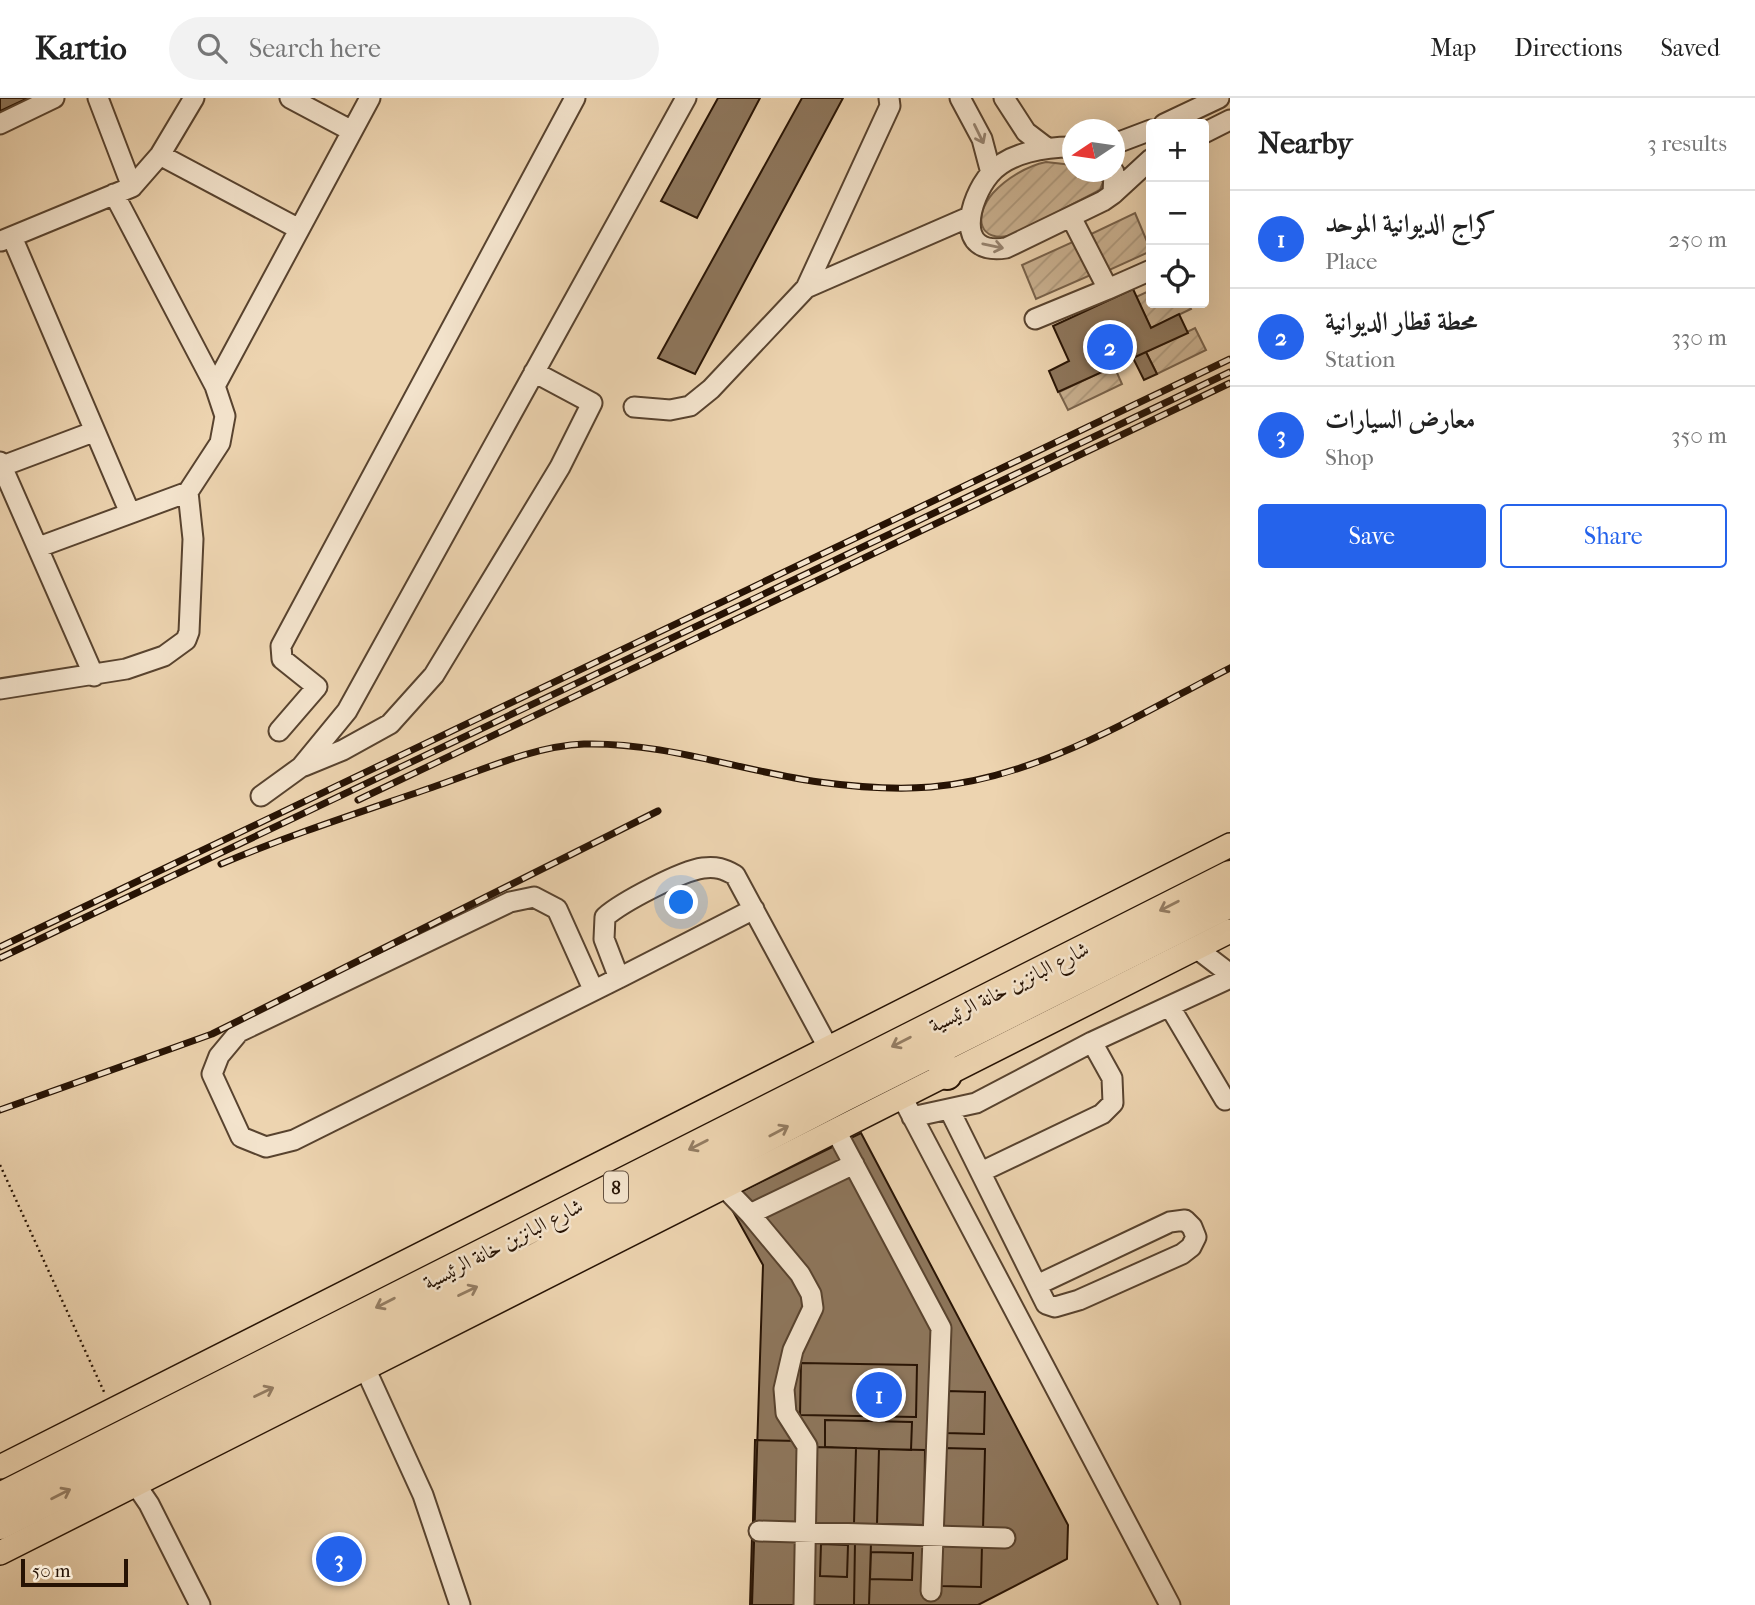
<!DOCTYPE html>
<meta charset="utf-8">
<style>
body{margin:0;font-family:"IM FELL French Canon",Amiri,serif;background:#f2f2f2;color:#222}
.controls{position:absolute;right:21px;top:21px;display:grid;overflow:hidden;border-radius:7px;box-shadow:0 7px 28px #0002}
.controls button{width:63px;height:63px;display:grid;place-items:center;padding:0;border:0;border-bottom:2px solid #e0e0e0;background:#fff;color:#222;font:35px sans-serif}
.compass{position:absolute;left:1062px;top:21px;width:63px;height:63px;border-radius:50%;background:#fff;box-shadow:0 7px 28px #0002;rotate:257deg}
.scale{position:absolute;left:21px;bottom:18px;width:107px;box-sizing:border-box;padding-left:7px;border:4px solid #271304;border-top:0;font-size:19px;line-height:24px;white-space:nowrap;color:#271304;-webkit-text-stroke:5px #f3e3cc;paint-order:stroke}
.you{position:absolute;left:682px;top:805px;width:24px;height:24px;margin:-18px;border:5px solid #fff;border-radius:50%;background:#1a73e8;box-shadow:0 0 0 10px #1a73e833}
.badge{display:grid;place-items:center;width:46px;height:46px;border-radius:50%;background:#2563eb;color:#fff;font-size:23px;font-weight:700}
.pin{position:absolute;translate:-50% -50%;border:4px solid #fff;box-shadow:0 2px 7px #0006}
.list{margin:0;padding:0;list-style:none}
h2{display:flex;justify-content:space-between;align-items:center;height:91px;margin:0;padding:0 28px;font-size:30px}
h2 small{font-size:23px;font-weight:400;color:#767676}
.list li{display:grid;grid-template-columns:46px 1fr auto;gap:21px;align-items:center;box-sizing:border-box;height:98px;padding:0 28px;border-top:2px solid #e0e0e0}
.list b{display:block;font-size:26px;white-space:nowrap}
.list p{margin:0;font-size:23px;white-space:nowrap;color:#767676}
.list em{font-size:23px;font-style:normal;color:#767676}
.actions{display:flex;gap:14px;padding:21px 28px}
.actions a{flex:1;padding:16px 0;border:2px solid #2563eb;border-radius:7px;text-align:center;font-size:24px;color:#2563eb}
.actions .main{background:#2563eb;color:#fff}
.icon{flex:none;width:38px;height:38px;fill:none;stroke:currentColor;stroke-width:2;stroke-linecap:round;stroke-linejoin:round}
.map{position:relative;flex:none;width:1230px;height:1507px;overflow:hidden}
header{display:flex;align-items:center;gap:42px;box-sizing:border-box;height:98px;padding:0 35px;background:#fff;border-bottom:2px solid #e0e0e0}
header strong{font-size:33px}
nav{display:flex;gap:38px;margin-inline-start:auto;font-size:24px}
.search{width:490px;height:63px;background:#f2f2f2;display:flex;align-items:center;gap:18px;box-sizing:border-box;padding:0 24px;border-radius:38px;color:#767676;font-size:26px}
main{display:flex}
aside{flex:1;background:#fff}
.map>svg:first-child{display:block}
</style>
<header>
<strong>Kartio</strong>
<div class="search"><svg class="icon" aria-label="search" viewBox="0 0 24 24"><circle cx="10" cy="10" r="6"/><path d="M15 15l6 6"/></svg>Search here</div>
<nav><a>Map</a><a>Directions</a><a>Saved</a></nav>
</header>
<main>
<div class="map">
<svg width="1230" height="1507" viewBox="0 0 1230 1507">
<defs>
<pattern id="garden-furrows" width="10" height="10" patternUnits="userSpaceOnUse" patternTransform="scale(1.75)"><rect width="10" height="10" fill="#cbb393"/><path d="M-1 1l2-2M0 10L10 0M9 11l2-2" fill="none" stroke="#ae997d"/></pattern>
</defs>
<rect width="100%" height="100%" fill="#edd4b0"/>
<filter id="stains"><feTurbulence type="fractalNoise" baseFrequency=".00286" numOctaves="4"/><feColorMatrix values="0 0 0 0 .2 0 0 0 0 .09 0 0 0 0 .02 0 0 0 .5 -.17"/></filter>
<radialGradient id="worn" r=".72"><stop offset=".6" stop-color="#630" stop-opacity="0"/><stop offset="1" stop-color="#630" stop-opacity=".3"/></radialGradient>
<path fill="url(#garden-furrows)" stroke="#79634c" stroke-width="2" d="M1046 64 1072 67V74H1095L1103 84 1100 92 1013 137C978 146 973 118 993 95 1007 80 1027 68 1046 64Z
M1135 115 1151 153 1105 174 1089 137Z
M1077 142 1093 176 1036 201 1022 167Z
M1151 192V205H1188L1191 211 1151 230 1136 199Z
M1195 230 1206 252 1157 276 1146 254Z
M1114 268 1122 286 1068 312 1059 294Z"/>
<path fill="#8e775d" stroke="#271304" stroke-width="2" d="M0 0H28L0 13Z
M718 0H760L697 120 661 103Z
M802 0H843L695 276 658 260Z
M1133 191 1151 230 1179 216 1188 235 1058 294 1049 273 1069 263 1053 228Z
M1146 254 1157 276 1144 282 1133 260Z
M861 1035 1068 1427 1067 1461 978 1507H752L763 1167 726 1101Z
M801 1265 917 1267 916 1319 800 1317Z
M946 1293 985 1294 984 1336 945 1335Z
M825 1322 912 1324 911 1352 825 1349Z
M755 1342 798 1343 796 1424 753 1423Z
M812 1349 856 1350 854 1426 810 1425Z
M943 1350 985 1351 983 1432 941 1430Z
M879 1351 925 1352 924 1427 877 1426Z
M752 1439 799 1440 798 1507H750Z
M855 1444 871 1445 869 1507H854Z
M942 1445 982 1446 981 1489 941 1488Z
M821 1446 848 1447 847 1479 820 1478Z
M871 1454 913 1455 912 1482 870 1481Z"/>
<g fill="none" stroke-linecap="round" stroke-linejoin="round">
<defs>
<path id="minor" d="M98 0 132 89
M290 0 352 33
M960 0 982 41 991 75
M1004 0 1026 34 1047 50
M0 26 54 0
M1164 26 1219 0
M1204 35 1230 22
M1114 46 1151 32
M1072 49C1046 49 1009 54 990 76 969 101 953 158 1006 150L1103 103 1113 96 1114 74
M160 57 299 131
M1113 96 1151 61
M1071 119 1108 191 1151 172
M12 139 130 415
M1 143 132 89 160 57 194 0
M806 190 890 8 889 0
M1035 221 1108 191
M215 288 370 0
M634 309 670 312 690 308 711 291 806 190 969 119
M0 364 94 578
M0 369 93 334
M39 449 188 394
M0 591 126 571 164 558 186 542 189 534 193 441 188 394 220 345 225 318 215 288 114 96
M279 633 317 589 282 561 281 548 575 0
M304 668 343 652 390 626 434 577 560 369 592 305 534 274
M261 698 301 669 347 613 686 0
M1196 850 1230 876
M619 880 754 811
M593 891 557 811 534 799 510 804 239 934 219 958 212 976 241 1039 266 1049 294 1042 619 880 604 841 605 819C622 804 681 773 703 770 716 768 724 771 735 777L829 951
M1170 909 1225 1002
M902 999 1170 1507
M950 1013 1046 1206 1055 1209 1079 1202 1182 1156 1191 1149 1196 1139 1192 1129 1185 1122 1170 1124 1037 1187
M912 1019 976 1005 1092 944 1230 880
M836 1033 941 1230 931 1493
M983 1073 1102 1016 1113 1005 1112 980 1092 944
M724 1089 750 1116 854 1066
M750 1116 800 1176 811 1196 813 1210 793 1252 784 1291 786 1315 807 1348 804 1507
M365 1270 423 1397 460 1507
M136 1387 149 1406 200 1507
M759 1433 1005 1440"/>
<path id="major" d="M0 1369 1230 747
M0 1455 1230 833"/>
<path id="highway" d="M936 952 947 977
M0 1399 1230 777
M0 1427 535 1160 842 1000 1230 805"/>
</defs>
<use href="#minor" stroke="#58432f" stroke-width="23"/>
<use href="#major" stroke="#271304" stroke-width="26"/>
<use href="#highway" stroke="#271304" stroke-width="32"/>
<path stroke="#271304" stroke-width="2.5" stroke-dasharray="2 3.5" stroke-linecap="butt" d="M0 1067 105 1296"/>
<use href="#minor" stroke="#f3e3cc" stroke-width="19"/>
<use href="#major" stroke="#edd4b0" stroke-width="23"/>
<use href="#highway" stroke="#edd4b0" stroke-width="28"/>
<defs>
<path id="rail" d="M358 702 1230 285
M221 766C292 736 364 713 436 688 483 672 534 648 584 646 664 644 741 673 819 684 856 689 894 692 931 689 1038 680 1136 618 1230 570
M0 849 1230 261
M0 860 1230 274
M0 1012 212 936 658 713"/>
</defs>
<use href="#rail" stroke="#271304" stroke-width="7"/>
<use href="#rail" stroke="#f3e3cc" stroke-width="4.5" stroke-dasharray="13" stroke-linecap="butt"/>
</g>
<defs><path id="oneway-shaft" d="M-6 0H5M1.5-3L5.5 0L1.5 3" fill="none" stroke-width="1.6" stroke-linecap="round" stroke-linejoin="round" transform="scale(1.75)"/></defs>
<g stroke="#978572">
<use href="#oneway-shaft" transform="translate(979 36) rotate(64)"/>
<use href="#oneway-shaft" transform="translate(993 148) rotate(12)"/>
</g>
<g stroke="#947d63">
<use href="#oneway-shaft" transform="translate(1169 808) rotate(153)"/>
<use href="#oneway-shaft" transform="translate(901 944) rotate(153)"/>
<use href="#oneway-shaft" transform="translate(779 1033) rotate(-28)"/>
<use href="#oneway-shaft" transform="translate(698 1047) rotate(153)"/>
<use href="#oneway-shaft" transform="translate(468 1193) rotate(-26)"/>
<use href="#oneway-shaft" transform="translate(385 1205) rotate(153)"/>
<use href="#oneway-shaft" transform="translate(264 1294) rotate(-26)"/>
<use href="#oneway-shaft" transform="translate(61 1396) rotate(-27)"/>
</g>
<g text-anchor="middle" stroke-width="5" stroke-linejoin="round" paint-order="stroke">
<rect fill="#f3e3cc" stroke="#645140" stroke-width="2" x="604" y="1073.5" width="24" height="31" rx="5"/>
<g font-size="19" font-weight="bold" fill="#271304">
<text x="616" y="1096">8</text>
</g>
<g font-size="21" fill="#271304" stroke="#f3e3cc">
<text transform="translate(1009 889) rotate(-27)" y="7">شارع البانزين خانة الرئيسية</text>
<text transform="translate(503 1146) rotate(-27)" y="7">شارع البانزين خانة الرئيسية</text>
</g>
</g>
<rect width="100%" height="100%" filter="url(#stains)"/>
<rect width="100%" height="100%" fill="url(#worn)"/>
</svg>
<div class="controls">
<button>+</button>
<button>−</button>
<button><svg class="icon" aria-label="locate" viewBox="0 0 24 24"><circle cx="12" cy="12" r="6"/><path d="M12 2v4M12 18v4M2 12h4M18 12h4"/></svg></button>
</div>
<svg class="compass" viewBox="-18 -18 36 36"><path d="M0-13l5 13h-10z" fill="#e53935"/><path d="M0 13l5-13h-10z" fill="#767676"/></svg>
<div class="scale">50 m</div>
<div class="you"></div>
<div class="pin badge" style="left:879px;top:1297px">1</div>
<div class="pin badge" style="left:1110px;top:249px">2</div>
<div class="pin badge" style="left:339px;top:1461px">3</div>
</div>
<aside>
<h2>Nearby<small>3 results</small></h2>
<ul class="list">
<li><span class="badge">1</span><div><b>كراج الديوانية الموحد</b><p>Place</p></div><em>250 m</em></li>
<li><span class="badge">2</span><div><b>محطة قطار الديوانية</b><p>Station</p></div><em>330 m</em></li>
<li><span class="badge">3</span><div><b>معارض السيارات</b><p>Shop</p></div><em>350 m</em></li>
</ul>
<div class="actions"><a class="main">Save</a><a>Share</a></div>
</aside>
</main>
